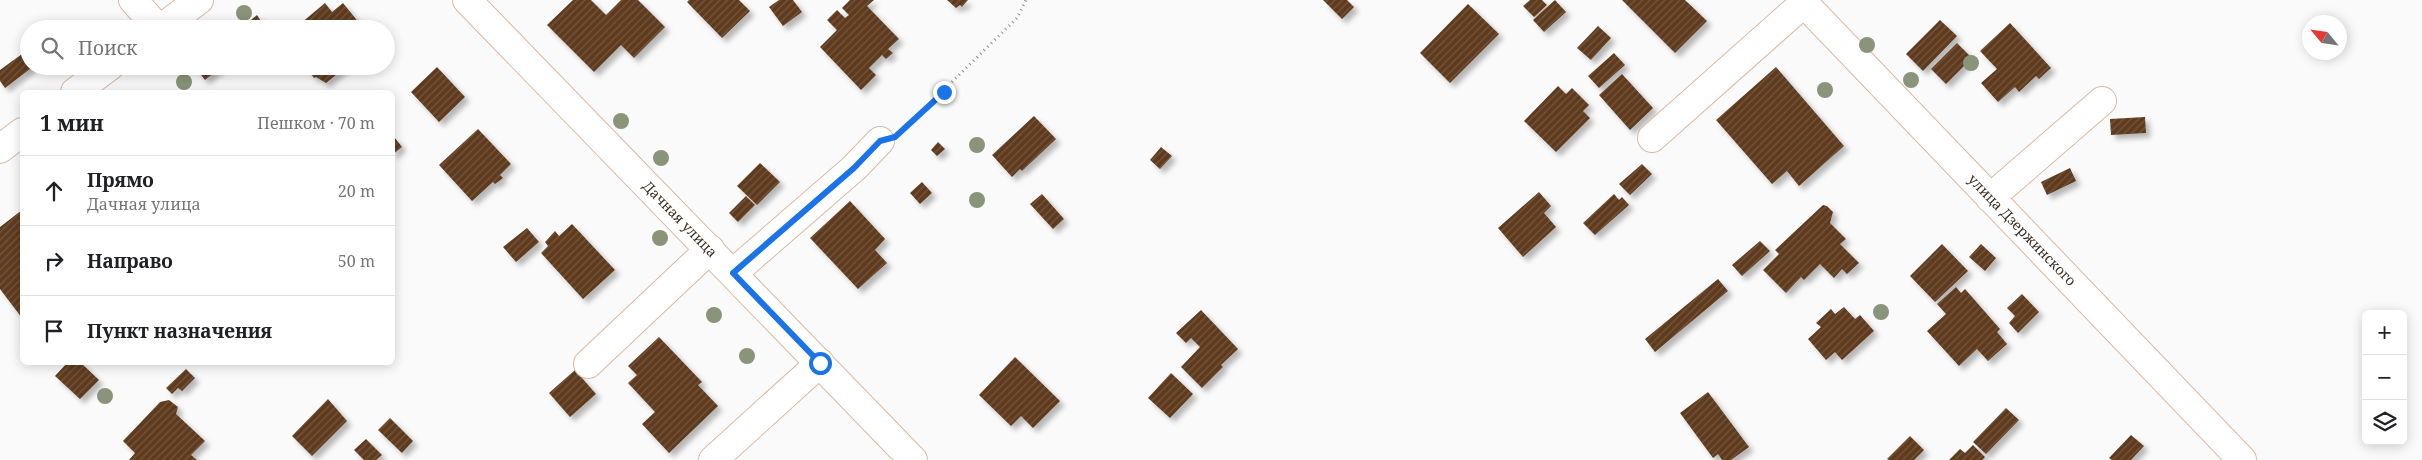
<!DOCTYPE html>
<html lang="ru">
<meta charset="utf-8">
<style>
body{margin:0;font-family:"Noto Serif",serif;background:#f6f6f6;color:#202124}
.controls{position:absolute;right:15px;bottom:15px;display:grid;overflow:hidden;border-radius:8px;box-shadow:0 2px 12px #0003}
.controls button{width:45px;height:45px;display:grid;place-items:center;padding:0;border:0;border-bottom:1px solid #e0e0e0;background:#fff;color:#202124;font:25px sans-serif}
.compass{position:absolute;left:2302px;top:15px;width:45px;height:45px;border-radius:50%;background:#fff;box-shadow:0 2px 12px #0003;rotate:299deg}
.stop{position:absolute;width:15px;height:15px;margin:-11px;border:4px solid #1a73e8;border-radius:50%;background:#fff}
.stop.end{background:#1a73e8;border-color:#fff;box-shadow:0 1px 5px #0008}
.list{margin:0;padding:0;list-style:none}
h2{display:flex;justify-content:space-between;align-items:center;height:65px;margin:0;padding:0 20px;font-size:21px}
h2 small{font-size:16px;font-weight:400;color:#757577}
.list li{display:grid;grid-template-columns:32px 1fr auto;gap:15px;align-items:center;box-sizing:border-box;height:70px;padding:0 20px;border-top:1px solid #e0e0e0}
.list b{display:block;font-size:19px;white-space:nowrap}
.list p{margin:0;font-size:16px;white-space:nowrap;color:#757577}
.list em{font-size:16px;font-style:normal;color:#757577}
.icon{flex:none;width:28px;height:28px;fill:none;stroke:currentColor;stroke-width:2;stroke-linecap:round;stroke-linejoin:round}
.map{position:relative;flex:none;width:2422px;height:460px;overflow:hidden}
.search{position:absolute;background:#fff;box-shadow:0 2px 12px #0003;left:20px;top:20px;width:375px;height:55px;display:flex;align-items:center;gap:12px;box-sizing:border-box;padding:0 18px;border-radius:28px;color:#757577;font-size:19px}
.panel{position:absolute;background:#fff;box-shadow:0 2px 12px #0003;left:20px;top:90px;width:375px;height:275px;border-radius:8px}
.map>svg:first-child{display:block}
</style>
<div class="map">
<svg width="2422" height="460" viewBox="0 0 2422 460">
<defs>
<pattern id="building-hatch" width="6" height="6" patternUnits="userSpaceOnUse" patternTransform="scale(1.25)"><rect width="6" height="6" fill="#5f3b1f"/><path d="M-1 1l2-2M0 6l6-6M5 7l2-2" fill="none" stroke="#73563f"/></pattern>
<filter id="shadow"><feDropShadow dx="4.5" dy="4.5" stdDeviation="2.5" flood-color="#0004"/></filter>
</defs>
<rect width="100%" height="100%" fill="#fafafa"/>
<path fill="url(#building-hatch)" filter="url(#shadow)" d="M573 0H591L606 15 621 0H638L665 27 634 58 621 45 594 72 547 25Z
M689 0H739L750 11 722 38 687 2Z
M779 0H793L802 12 783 26 769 7Z
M850 0H874L867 6 899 39 888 49 893 53 886 59 882 55 869 68 876 75 861 90 820 47 837 30 827 20 837 10 845 18 849 15 842 8Z
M947 0H968L962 7 960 5 956 8Z
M1323 0H1347L1354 7 1342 19Z
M1530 0H1542L1547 5 1534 17 1523 6Z
M1555 0 1566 12 1544 32 1533 20Z
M1622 0H1685L1707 21 1675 53Z
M325 3 332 12 343 3 364 29H294Z
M1468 4 1499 34 1450 83 1420 53Z
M257 15 266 29H240Z
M1940 20 1957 36 1923 71 1906 54Z
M2010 23 2051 68 2039 79 2036 76 2019 92 2015 87 1998 102 1981 83 1997 69 1980 51Z
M1598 26 1611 38 1591 60 1577 48Z
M1957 43 1972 58 1946 84 1931 69Z
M26 51 29 55V66H34L5 88 0 81V70Z
M1614 53 1625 65 1599 88 1588 76Z
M194 66H223L205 80Z
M305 66H347L326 83 316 77 314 78Z
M437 67 465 97 439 122 411 92Z
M1776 67 1844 146 1799 186 1787 171 1772 184 1716 120Z
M1622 74 1653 108 1630 130 1599 95Z
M1558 86 1566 94 1572 88 1589 105 1583 111 1590 118 1556 152 1524 121Z
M1034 116 1056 139 1022 171 1020 169 1012 177 992 155Z
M2145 117 2146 133 2111 135 2110 119Z
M478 129 511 164 500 175 503 178 495 184 493 182 472 201 439 165Z
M395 138 402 147 392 155V140Z
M938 142 945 149 937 156 931 150Z
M1161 147 1172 156 1160 169 1150 160Z
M760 163 780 182 757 205 737 186Z
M1642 164 1652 174 1630 195 1619 184Z
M2070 168 2076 181 2047 195 2041 182Z
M922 182 932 193 920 204 910 193Z
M1539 192 1551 206 1544 213 1556 227 1523 257 1498 228Z
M1042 194 1064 219 1053 229 1030 204Z
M1614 194 1619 200 1622 197 1629 205 1595 235 1583 223Z
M746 196 755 205 738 222 729 213Z
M850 201 885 239 875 250 887 263 858 289 810 238Z
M1823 205 1827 206 1833 212 1830 223 1846 239 1840 244 1859 263 1847 274 1842 269 1834 278 1820 264 1804 280 1801 277 1786 293 1763 270 1779 254 1775 250Z
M22 210V318L0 289V227Z
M572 224 615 270 583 299 541 253 548 246 545 242 555 231 559 236Z
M527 228 539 242 516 262 503 247Z
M1760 241 1770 251 1742 276 1732 265Z
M1942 244 1968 271 1935 302 1910 276Z
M1981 244 1996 258 1985 271 1969 257Z
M1718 279 1728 291 1655 352 1645 339Z
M1956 287 1961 293 1965 289 2000 329 1997 332 2007 344 1988 361 1977 349 1959 366 1927 331 1946 314 1937 304Z
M2022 294 2039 312 2018 333 2009 323 2015 316 2007 308Z
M1844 307 1855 319 1860 315 1874 331 1842 360 1835 352 1826 360 1808 339 1821 327 1816 323 1831 309 1835 314Z
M1201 310 1238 349 1221 365 1223 367 1202 388 1181 367 1200 347 1191 338 1186 343 1176 333Z
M659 337 702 382 698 385 718 406 669 453 642 424 655 412 628 383 637 375 628 366Z
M1015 357 1060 401 1033 428 1021 416 1011 426 979 395Z
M68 362H80L99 380 80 399 55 376Z
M186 369 195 378 182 391 178 388 172 394 166 388Z
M575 370 596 394 570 417 549 393Z
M1171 373 1193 394 1170 418 1148 398Z
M1708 392 1749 447 1731 460H1722L1718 454 1713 458 1680 413Z
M328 399 347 421 312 456 292 436Z
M169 400 178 407 176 414 205 441 191 455 197 460H129L135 453 123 441 160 402Z
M2006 408 2019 420 1986 454 1973 442Z
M390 418 413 441 402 453 378 430Z
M2131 435 2144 446 2131 460H2112L2109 458Z
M1910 436 1924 450 1914 460H1889L1887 459Z
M366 439 382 455 376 460H364L354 450Z
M1973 445 1985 457 1982 460H1949L1960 449 1965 453Z"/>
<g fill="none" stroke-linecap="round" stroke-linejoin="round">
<defs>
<path id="minor" d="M133 0 159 29
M467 0 913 460
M1801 0 2242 460
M160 29 199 0
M75 92 110 66
M1652 138 1804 3
M0 149 22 132
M1990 198 2102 101
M733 273 854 168 880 141
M588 364 710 249
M713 460 820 363"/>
</defs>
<use href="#minor" stroke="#dab9a1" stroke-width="30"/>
<path stroke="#928b86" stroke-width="3" stroke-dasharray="1 4" stroke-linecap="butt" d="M909 124 1017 18 1026 0"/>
<use href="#minor" stroke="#fff" stroke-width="28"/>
</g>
<g fill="#899479">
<circle cx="244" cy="13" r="8"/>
<circle cx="1867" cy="45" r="8"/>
<circle cx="1971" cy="63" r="8"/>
<circle cx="1911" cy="80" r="8"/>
<circle cx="184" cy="82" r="8"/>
<circle cx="1825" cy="90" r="8"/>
<circle cx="621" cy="121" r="8"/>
<circle cx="977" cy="145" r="8"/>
<circle cx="661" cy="158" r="8"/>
<circle cx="977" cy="200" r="8"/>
<circle cx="660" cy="238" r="8"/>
<circle cx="1881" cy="312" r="8"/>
<circle cx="714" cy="315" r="8"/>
<circle cx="747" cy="356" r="8"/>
<circle cx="105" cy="396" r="8"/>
</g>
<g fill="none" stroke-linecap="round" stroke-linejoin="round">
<path stroke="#1a73e8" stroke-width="6" d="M820 363 733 273 854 168 880 141 895 137 944 92"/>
</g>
<g text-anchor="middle" stroke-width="5" stroke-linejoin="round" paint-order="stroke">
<g font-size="14" fill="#3c2f26" stroke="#fff">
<text transform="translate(680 219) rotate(46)" y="5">Дачная улица</text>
<text transform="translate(2022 230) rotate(46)" y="5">улица Дзержинского</text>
</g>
</g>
</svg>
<div class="controls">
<button>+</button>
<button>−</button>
<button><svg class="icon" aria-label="layers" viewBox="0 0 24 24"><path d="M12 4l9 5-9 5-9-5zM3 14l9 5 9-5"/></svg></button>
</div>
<svg class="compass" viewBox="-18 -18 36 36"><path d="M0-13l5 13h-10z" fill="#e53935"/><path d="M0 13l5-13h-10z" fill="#757577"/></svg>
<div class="stop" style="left:820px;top:363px"></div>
<div class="stop end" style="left:944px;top:92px"></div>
<div class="search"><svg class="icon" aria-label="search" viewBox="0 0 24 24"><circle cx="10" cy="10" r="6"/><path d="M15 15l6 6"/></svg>Поиск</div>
<section class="panel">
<h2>1 мин<small>Пешком · 70 m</small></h2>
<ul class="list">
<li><svg class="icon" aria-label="ahead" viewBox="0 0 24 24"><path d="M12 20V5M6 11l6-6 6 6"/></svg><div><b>Прямо</b><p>Дачная улица</p></div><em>20 m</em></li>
<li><svg class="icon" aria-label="right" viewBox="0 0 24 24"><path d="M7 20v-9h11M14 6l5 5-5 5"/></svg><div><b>Направо</b></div><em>50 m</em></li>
<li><svg class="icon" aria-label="arrive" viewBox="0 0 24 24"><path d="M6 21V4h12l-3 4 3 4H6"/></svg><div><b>Пункт назначения</b></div></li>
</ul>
</section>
</div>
